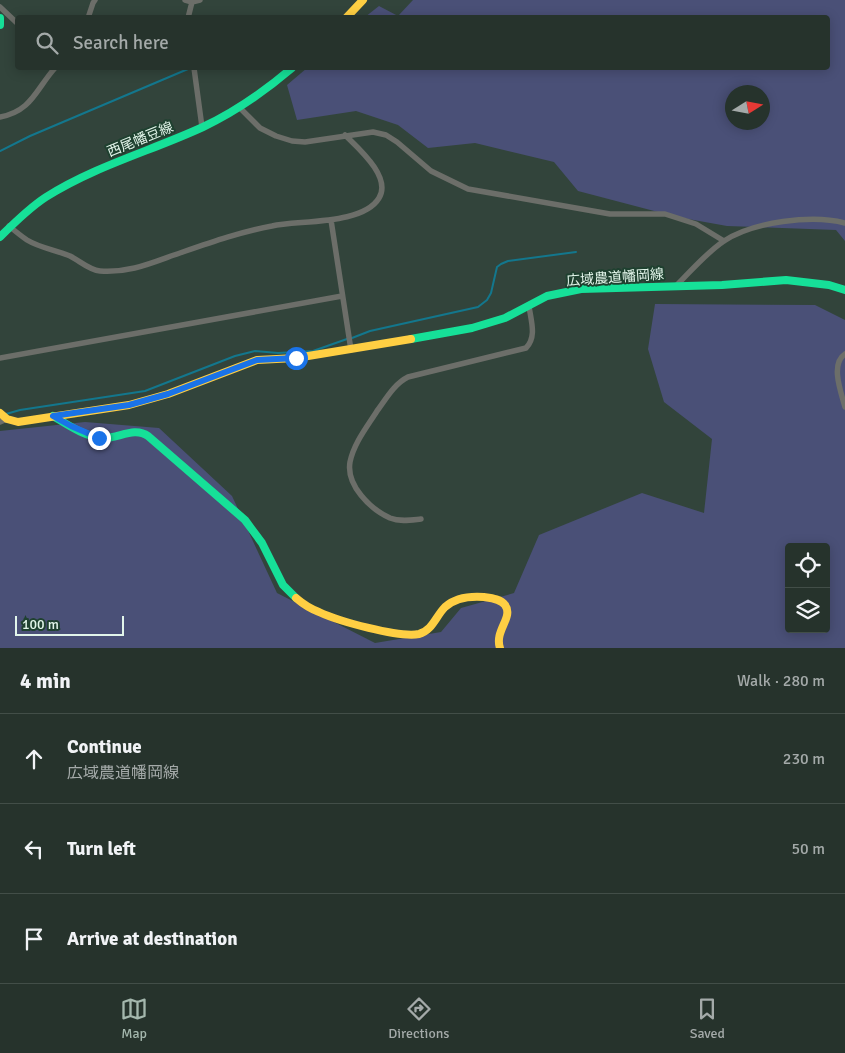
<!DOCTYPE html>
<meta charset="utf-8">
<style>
body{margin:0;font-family:Signika,"Noto Sans JP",sans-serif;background:#2e3b34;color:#f1f3f6}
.controls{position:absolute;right:15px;bottom:15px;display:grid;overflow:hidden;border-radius:5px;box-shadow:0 2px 12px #0003}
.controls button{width:45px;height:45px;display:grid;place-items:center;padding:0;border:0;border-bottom:1px solid #424e48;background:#26332c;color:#f1f3f6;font:25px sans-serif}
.compass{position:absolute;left:725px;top:85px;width:45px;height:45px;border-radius:50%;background:#26332c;box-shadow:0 2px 12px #0003;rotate:79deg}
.scale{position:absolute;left:15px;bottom:12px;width:109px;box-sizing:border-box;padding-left:5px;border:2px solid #e2f5ea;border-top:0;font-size:14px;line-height:18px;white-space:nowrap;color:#e2f5ea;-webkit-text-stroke:4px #1f4130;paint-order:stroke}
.stop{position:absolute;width:15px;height:15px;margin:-11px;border:4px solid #1a73e8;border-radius:50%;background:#fff}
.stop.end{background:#1a73e8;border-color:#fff;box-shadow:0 1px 5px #0008}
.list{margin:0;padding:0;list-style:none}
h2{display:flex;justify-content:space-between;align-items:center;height:65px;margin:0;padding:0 20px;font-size:21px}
h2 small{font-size:16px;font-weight:400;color:#a4aaa9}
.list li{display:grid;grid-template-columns:32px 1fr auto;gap:15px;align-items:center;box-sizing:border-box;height:90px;padding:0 20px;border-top:1px solid #424e48}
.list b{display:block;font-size:19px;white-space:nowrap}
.list p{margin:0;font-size:16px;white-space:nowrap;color:#a4aaa9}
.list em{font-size:16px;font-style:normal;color:#a4aaa9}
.icon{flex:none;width:28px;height:28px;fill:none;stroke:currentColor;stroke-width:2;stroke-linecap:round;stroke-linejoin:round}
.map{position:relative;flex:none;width:845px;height:648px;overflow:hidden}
.search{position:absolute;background:#26332c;box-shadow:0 2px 12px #0003;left:15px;right:15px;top:15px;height:55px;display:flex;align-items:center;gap:12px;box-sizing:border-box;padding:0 18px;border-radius:5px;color:#a4aaa9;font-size:19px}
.sheet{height:335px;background:#26332c}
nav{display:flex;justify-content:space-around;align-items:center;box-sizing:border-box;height:70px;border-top:1px solid #424e48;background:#26332c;font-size:14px;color:#a4aaa9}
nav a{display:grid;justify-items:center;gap:2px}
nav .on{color:#a4b7ad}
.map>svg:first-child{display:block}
</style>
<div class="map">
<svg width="845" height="648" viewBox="0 0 845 648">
<rect width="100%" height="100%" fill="#32443b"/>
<path fill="#4a5077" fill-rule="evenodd" d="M413 0H845V241L836 230 727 226 677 217 578 191 554 162 475 143 428 148 398 125 356 111 297 120 287 85 307 68H828V18L365 17 379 6 398 16ZM732 92H762V122H732Z
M655 304 815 305 845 320V648H0V431L85 422 159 428 232 496 277 593 375 643 441 632 461 608 514 593 539 535 642 493 704 513 712 439 664 402 648 349ZM789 547H826V629H789Z"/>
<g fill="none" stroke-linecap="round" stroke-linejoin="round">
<path stroke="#13778d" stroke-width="2" d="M0 151 30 136 188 69
M352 338 370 331 478 307 487 300 491 293 497 267 501 264 508 261 576 252
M6 414 20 410 145 391 235 356 255 351 278 353 313 351 347 339"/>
<path stroke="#6c6e69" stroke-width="5.5" d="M185 0 192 2 200 0
M0 7 18 24
M88 18 93 3 95 0
M188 18 192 2
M194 68 202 127
M240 108 260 128 276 136 292 141 305 142 373 132 386 135 397 142 431 171 468 189 610 214H665L696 224 724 241
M0 117C32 111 36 89 55 68
M331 220 351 350
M9 226C15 231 21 236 27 240 40 248 56 250 70 256 80 261 89 270 100 271 128 273 149 264 174 255 206 244 239 232 272 226 299 220 363 225 379 198 392 177 358 148 345 135
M676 286C691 271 706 253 724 241 753 222 812 214 845 223
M845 354C830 364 841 392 845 407
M0 358 342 296
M0 422 7 419
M421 519C411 520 400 522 390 518 370 509 346 485 350 462 354 443 367 427 377 411 386 399 394 384 408 377L526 348C537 337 531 321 529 306"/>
<path stroke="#16e098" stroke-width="8" d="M0 18V25
M0 237C14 223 29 208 46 197 95 166 151 151 203 127 235 112 265 91 292 68
M411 339 472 328 505 318 547 296 581 289 722 285 786 280 829 285 845 290
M53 416C68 425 85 437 103 438 118 439 134 426 148 436L245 520 262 543 283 585 296 598"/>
<path stroke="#ffcf43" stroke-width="8" d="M346 18 363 0
M0 413 7 419 18 422 129 405 168 394 257 360 296 358 411 339
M296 598C303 604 311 609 319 612 338 621 399 638 419 634 432 631 436 616 445 607 455 598 471 596 484 597 491 598 501 599 505 605 514 617 494 631 500 648"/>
</g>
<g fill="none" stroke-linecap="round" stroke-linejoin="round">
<path stroke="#1a73e8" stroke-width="6" d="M99 438 71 426 53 416 129 405 168 394 257 360 296 358"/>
</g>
<g text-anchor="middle" stroke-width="4" stroke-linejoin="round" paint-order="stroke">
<g font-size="14" fill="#e2f5ea" stroke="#1f4130">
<text transform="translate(140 139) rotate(-22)" y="5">西尾幡豆線</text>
<text transform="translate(615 277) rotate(-4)" y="5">広域農道幡岡線</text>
</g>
</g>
</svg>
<div class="controls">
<button><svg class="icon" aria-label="locate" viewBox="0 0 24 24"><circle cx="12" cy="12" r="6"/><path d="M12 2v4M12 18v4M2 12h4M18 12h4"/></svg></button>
<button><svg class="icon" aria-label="layers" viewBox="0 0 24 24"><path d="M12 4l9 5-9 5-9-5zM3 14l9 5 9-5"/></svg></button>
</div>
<svg class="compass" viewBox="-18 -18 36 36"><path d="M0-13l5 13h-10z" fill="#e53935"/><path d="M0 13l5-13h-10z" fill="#a4aaa9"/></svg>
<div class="scale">100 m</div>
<div class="stop" style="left:296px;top:358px"></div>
<div class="stop end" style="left:99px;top:438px"></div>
<div class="search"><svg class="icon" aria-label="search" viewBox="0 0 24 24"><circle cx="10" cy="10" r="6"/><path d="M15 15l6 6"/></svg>Search here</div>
</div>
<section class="sheet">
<h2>4 min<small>Walk · 280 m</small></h2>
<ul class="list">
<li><svg class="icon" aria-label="ahead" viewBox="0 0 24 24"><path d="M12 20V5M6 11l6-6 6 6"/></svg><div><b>Continue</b><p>広域農道幡岡線</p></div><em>230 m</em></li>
<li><svg class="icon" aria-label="left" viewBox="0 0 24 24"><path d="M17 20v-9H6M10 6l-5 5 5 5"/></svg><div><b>Turn left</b></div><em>50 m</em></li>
<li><svg class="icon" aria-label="arrive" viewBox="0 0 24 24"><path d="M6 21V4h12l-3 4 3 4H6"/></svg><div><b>Arrive at destination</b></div></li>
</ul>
</section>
<nav>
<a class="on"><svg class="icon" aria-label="map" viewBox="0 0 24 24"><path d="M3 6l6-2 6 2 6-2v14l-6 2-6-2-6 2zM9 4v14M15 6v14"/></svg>Map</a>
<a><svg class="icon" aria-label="directions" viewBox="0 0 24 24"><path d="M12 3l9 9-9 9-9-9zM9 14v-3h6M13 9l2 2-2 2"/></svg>Directions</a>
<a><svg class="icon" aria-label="saved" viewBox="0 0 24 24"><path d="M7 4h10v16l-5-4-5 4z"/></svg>Saved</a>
</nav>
